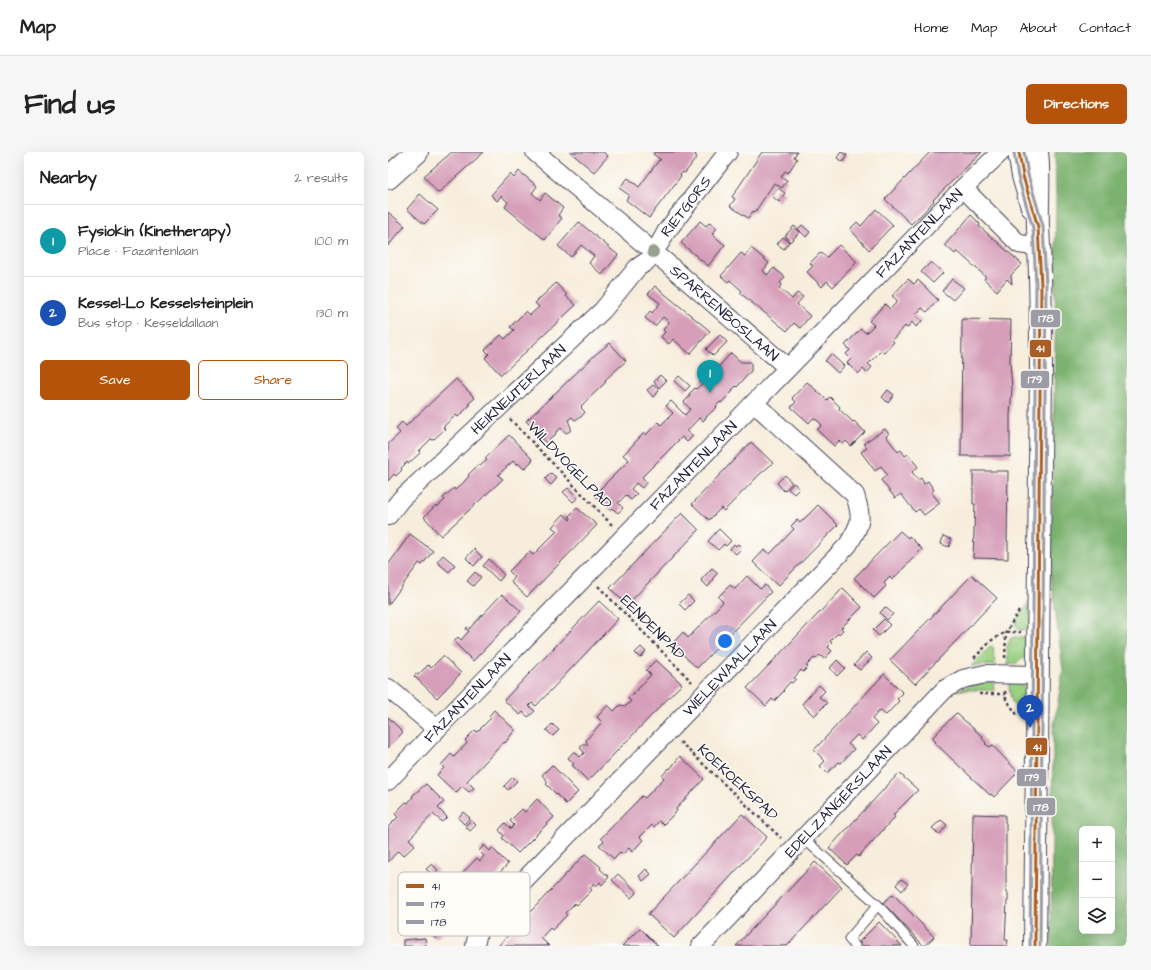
<!DOCTYPE html>
<meta charset="utf-8">
<style>
body{margin:0;font-family:"Architects Daughter",sans-serif;background:#f6f6f6;color:#222}
.controls{position:absolute;right:12px;bottom:12px;display:grid;overflow:hidden;border-radius:6px;box-shadow:0 4px 16px #0002}
.controls button{width:36px;height:36px;display:grid;place-items:center;padding:0;border:0;border-bottom:1px solid #e0e0e0;background:#fff;color:#222;font:20px sans-serif}
.you{position:absolute;left:337px;top:489px;width:14px;height:14px;margin:-10px;border:3px solid #fff;border-radius:50%;background:#1a73e8;box-shadow:0 0 0 6px #1a73e833}
.badge{display:grid;place-items:center;width:26px;height:26px;border-radius:50%;background:#b45309;color:#fff;font-size:13px;font-weight:700}
.pin{position:absolute;translate:-50% -33px;filter:drop-shadow(0 1px 2px #0008)}
.pin::after{content:'';position:absolute;top:21px;width:14px;height:12px;background:inherit;clip-path:polygon(0 0,100% 0,50% 100%)}
.list{margin:0;padding:0;list-style:none}
h2{display:flex;justify-content:space-between;align-items:center;height:52px;margin:0;padding:0 16px;font-size:17px}
h2 small{font-size:13px;font-weight:400;color:#767676}
.list li{display:grid;grid-template-columns:26px 1fr auto;gap:12px;align-items:center;box-sizing:border-box;height:72px;padding:0 16px;border-top:1px solid #e0e0e0}
.list b{display:block;font-size:15px;white-space:nowrap}
.list p{margin:0;font-size:13px;white-space:nowrap;color:#767676}
.list em{font-size:13px;font-style:normal;color:#767676}
.actions{display:flex;gap:8px;padding:12px 16px}
.actions a{flex:1;padding:9px 0;border:1px solid #b45309;border-radius:6px;text-align:center;font-size:14px;color:#b45309}
.actions .main{background:#b45309;color:#fff}
.icon{flex:none;width:22px;height:22px;fill:none;stroke:currentColor;stroke-width:2;stroke-linecap:round;stroke-linejoin:round}
.map{position:relative;flex:none;width:739px;height:794px;overflow:hidden;border-radius:6px}
header{display:flex;align-items:center;gap:24px;box-sizing:border-box;height:56px;padding:0 20px;background:#fff;border-bottom:1px solid #e0e0e0}
header strong{font-size:19px}
nav{display:flex;gap:22px;margin-inline-start:auto;font-size:14px}
.intro{display:flex;align-items:center;justify-content:space-between;box-sizing:border-box;height:96px;padding:0 24px}
h1{margin:0;font-size:28px}
.button{padding:10px 18px;border-radius:6px;background:#b45309;color:#fff;font-size:14px;font-weight:700}
main{display:flex;gap:24px;padding:0 24px}
aside{flex:1;background:#fff;border-radius:6px;box-shadow:0 4px 16px #0002}
.map>svg:first-child{display:block}
</style>
<header>
<strong>Map</strong>
<nav><a>Home</a><a>Map</a><a>About</a><a>Contact</a></nav>
</header>
<div class="intro"><h1>Find us</h1><a class="button">Directions</a></div>
<main>
<aside>
<h2>Nearby<small>2 results</small></h2>
<ul class="list">
<li><span class="badge" style="background:#0f9aa8">1</span><div><b>Fysiokin (Kinetherapy)</b><p>Place · Fazantenlaan</p></div><em>100 m</em></li>
<li><span class="badge" style="background:#1a4fb4">2</span><div><b>Kessel-Lo Kesselsteinplein</b><p>Bus stop · Kesseldallaan</p></div><em>130 m</em></li>
</ul>
<div class="actions"><a class="main">Save</a><a>Share</a></div>
</aside>
<div class="map">
<svg width="739" height="794" viewBox="0 0 739 794">
<rect width="100%" height="100%" fill="#fdfcf7"/>
<filter id="ink" filterUnits="userSpaceOnUse"><feTurbulence type="fractalNoise" baseFrequency=".025" numOctaves="2"/><feDisplacementMap in="SourceGraphic" scale="8" xChannelSelector="R" yChannelSelector="G"/><feConvolveMatrix kernelMatrix="1 2 1 2 8 2 1 2 1" color-interpolation-filters="sRGB"/></filter>
<filter id="wash" filterUnits="userSpaceOnUse"><feTurbulence type="fractalNoise" baseFrequency=".012" numOctaves="4" result="noise"/><feDisplacementMap in="SourceGraphic" scale="16" xChannelSelector="R" yChannelSelector="G"/><feGaussianBlur stdDeviation="0.9" result="paint"/><feColorMatrix in="noise" values="0 0 0 0 0 0 0 0 0 0 0 0 0 0 0 0 0 1.4 0 .05"/><feComposite in="paint" operator="in"/></filter>
<g filter="url(#wash)">
<rect width="100%" height="100%" fill="#f7eddc"/>
<path fill="#9ad081" stroke="#5e795e" d="M640 450 643 477 631 478C621 469 638 459 640 450Z
M627 485H643L641 502 627 512 620 513 619 494 623 486Z
M603 494 605 495 607 513 583 514Z
M605 528 606 538H568Z
M621 529C643 529 641 548 641 565H638L639 572C627 555 621 552 621 529Z"/>
<path fill="#7bb26f" stroke="#4e6a55" fill-rule="evenodd" d="M667 0H739V794H663L665 580 675 518 663 426 667 187 668 42ZM694 677H724V779H694Z"/>
<g id="blocks">
<path fill="#d69eb9" d="M64 0H96L50 41 36 24Z
M182 0H215L220 4 206 20Z
M267 0H310L307 3 309 5 297 21 295 20 292 23 293 24 261 66 238 48 241 43 231 36 240 26 251 35 271 8H273L265 2Z
M374 0H409L406 5 409 7 400 21 397 19 393 25 399 28 394 36 386 31 367 60 365 59 360 66 342 54 347 47 344 45Z
M453 0 459 3 455 10 449 6Z
M542 0H594L545 48 546 49 531 65H530L523 72 497 47Z
M131 19 149 34 144 41 152 48 157 41 175 56 170 63 174 66 157 88 117 55 120 50 113 44 109 49 103 43 122 22 126 26Z
M390 36 397 41 391 50 384 44Z
M32 42 50 58 36 72 19 57Z
M488 57 505 73 481 98 462 77 469 70 473 74Z
M0 60 17 74 0 94Z
M583 63 592 72 591 74 634 112 623 123 624 132 619 127 609 139 596 127 598 125 569 99 567 102 557 93Z
M312 69 318 74 322 70 329 76 324 82 337 93 320 114 293 91Z
M191 70 230 103 214 123 201 111 206 104 193 93 183 105 170 94Z
M414 73 422 80 418 85 410 77Z
M406 74 412 80 402 90 397 84Z
M395 85 401 90 396 97 389 92Z
M451 93 469 110 445 135 439 129 434 135 419 120 425 114 422 111 432 101 439 105Z
M363 96 381 111 375 119 379 123 386 116 397 125 392 131 394 132 391 136 404 147 409 141 415 145 409 152 422 164 412 176 406 171 399 179 352 141 354 139 342 128 340 130 333 124 353 101 357 104Z
M543 110 555 121 545 131 533 120Z
M520 127 526 132 530 128 550 148 539 160 534 156 527 163 534 169 528 175 524 170 519 176 517 174 504 188 506 190 496 201 493 199 480 212 484 215 479 221 475 217 470 222 459 211 463 207 458 202 462 198 457 193 473 177 478 181 486 173 481 169 497 152 502 157 510 149 504 144Z
M564 127 576 136 565 148 554 139Z
M168 131 179 143 178 144 188 153 113 223 97 206 101 202 97 198 113 183 117 187 126 178 122 175 138 159 142 163 151 155 147 151Z
M267 134 322 179 302 202 285 187 281 192 273 185 277 180 275 178 281 170 275 165 267 174 257 166 262 159 264 161 272 151 260 142Z
M574 167 623 168 622 210 624 236 622 263V305L619 304H573Z
M332 183 339 190 325 204 318 197Z
M222 191 238 209 216 229 218 230 193 254 194 255 193 256 197 260 193 265 187 268 184 265 180 268 183 276 182 279 178 281 173 276 167 281 168 282 158 291 138 269 208 202Z
M343 201 353 210H363V219L349 235 348 234 344 238 345 239 333 251 332 250 328 254 329 255 317 266V267L315 269 311 266 299 279 305 284 299 290 294 285 254 325 259 330 254 336 248 331 243 337 249 342 243 348 238 343 230 351 235 356 230 361 224 356 222 358 206 343 241 308 235 303 256 281 258 283 270 270 273 273 285 261 278 254 283 249 297 263 302 257 296 250 302 244 300 243 307 236 308 237 314 232 312 230 323 219 325 221Z
M443 202 456 214 450 221 437 209Z
M272 223 278 229 271 236 266 230Z
M291 224 302 234 297 239 286 229Z
M68 227 87 246 80 252 82 253 70 265 68 263 55 275 57 277 45 288 43 287 31 299 32 301 20 312 19 310 13 316 14 318 8 324 6 322 0 329V292L12 281 8 276 14 270 18 274Z
M419 230 439 248 442 245 452 255 451 257 465 270 466 269 477 280 463 294 458 289 455 292 451 289 446 294 429 278 434 273 430 269 425 266 421 271 403 255 408 250 404 246Z
M265 233 271 239 265 245 259 238Z
M500 238 506 243 500 251 494 245Z
M497 277 501 282 498 284 510 300 513 298 517 304 520 302 530 315 524 320 530 328 533 326 536 332 540 329 546 338 543 340 552 351 536 363 531 357 527 360 513 342 507 346 493 328 499 323 493 314 487 319 473 300 479 296 476 291Z
M121 283 145 308 136 317 130 311 129 313 125 309 110 323 115 327 53 384 36 365 48 353 49 355 57 348 55 346 66 336 67 338 76 330 81 324 80 323 90 313 92 314 99 308 97 306Z
M363 290 385 311 372 322 336 359 333 356 321 368 304 352Z
M585 319H620L619 389H620V407L585 406 587 352H585Z
M163 321 169 326 163 333 157 327Z
M397 323 404 331 396 339 389 331Z
M406 331 411 337 406 342 400 337Z
M180 336 190 346 185 350 175 340Z
M430 353 450 373 390 434 365 410 376 398 382 402 406 377 403 374 409 368 412 371Z
M189 356 209 373 139 445 123 430 127 425 121 419 141 400 145 403 169 379 164 375 176 362 182 368 183 367 181 364Z
M294 361 311 378 239 453 222 436Z
M331 377 343 389 338 394 336 392 330 398 320 389Z
M512 379 520 386 521 384 534 397 504 428 502 425 496 431 498 434 486 446 466 426Z
M22 382 45 399 34 413 31 411 0 453V413Z
M555 384 563 387 561 395 553 392Z
M346 392 348 394 350 392 354 396 348 402 342 397Z
M86 397 94 405 86 414 78 406Z
M55 403 67 413 61 420 49 410Z
M101 407 116 423 111 429 95 414Z
M324 416 330 421 325 426 326 427 320 435 313 428Z
M87 420 93 425 85 434 79 429Z
M584 423 609 446 527 532 502 508Z
M359 424 372 437 377 433 383 440 309 516 284 492 295 480 300 486 335 450 330 445 342 433 347 437Z
M455 436 474 455 453 476 455 478 451 482 450 481 442 489 444 491 440 495 444 499 436 507 432 503 428 507 426 506 418 514 420 515 415 520 413 518 406 526 408 527 404 531 402 530 395 538 396 539 386 549 384 547 378 554 359 536Z
M114 442 133 459 85 509 66 490 70 485 73 488 81 479 78 477 79 475 81 477Z
M300 443 306 449 297 458 291 452Z
M211 449 230 467 148 554 144 551 141 554 147 559 140 565 135 560 132 563 116 548Z
M497 455 505 462 499 468 492 461Z
M496 467 502 473 491 484 485 478Z
M253 495 258 500 252 506 247 501Z
M478 500 484 506 472 518 466 513Z
M55 504 73 521 49 546 26 524 28 522 30 523 40 513 43 516Z
M268 508 294 532 200 629 184 613 186 612 180 606 186 599 192 605 196 601V600L192 596 196 591 200 594 198 588 214 570 209 565 220 553 226 559 232 553 238 554 243 549 240 547 263 523 258 518Z
M449 508 457 516 449 524 442 516Z
M496 522 515 541 509 547 511 549 498 563 492 558 484 567 489 572 474 588 469 583 460 592 466 597 453 611 451 610 439 621 432 614 437 609 426 598Z
M431 533 437 539 431 545 439 551 426 564 414 552Z
M106 558 127 578 117 591 116 590 79 629 86 636 81 640 74 634 68 641 49 623 56 616 53 613 63 602 66 605 79 591 77 588 87 578 89 580 103 566 101 564Z
M568 561 595 585 594 586 598 591 597 592 602 595 604 593 630 620 606 645 603 642 602 643 547 591 548 590 544 586Z
M0 565 15 580 0 596Z
M164 572 171 578 165 584 158 578Z
M292 604 316 627 288 657 289 659 275 673 271 669 266 675 264 673 252 685 255 688 244 700 241 696 235 702 233 700 226 707 211 693 216 689 213 686 254 644 257 646 276 626 274 624 281 616 282 617Z
M164 613 190 640 178 652 158 632 160 630 154 623Z
M511 621 530 638 505 663 507 665 473 702 471 705 469 703 459 713 441 696Z
M125 625 129 629 120 638 116 634Z
M38 632 56 650 50 656 59 665 54 670 45 662 21 687 27 693 15 704 10 699 0 710V675L10 665 7 662 13 655 18 650 20 651 25 645 24 644Z
M149 647 166 665 130 701 114 686 116 684 111 678 117 671 123 677 126 673 122 669 134 657 137 660Z
M75 660 82 666 76 672 70 666Z
M354 662 379 685 286 786 260 762Z
M585 662 617 663V670L618 671V741H620V749H619L617 788H620L619 794H583Z
M83 668 88 673 82 679 77 674Z
M553 668 559 673 551 683 544 676Z
M96 693 102 699 104 696 120 712 84 749 65 731 89 706 92 709 96 704 91 699Z
M197 702 213 715 212 717 221 725 214 733 212 730 208 734 206 731 202 736 204 738 189 753 187 751 177 761 179 763 164 778 162 776 153 786 161 794H110Z
M427 710 454 735 399 794H348Z
M44 712 50 718 45 723 38 717Z
M258 717 263 722 255 729 251 724Z
M230 722 249 740 243 746 224 728Z
M513 727 520 732 514 739 508 733Z
M47 737 73 761 48 787 35 775 36 773 29 765 33 760H37L41 756 35 750Z
M505 742 546 785 536 794 495 751Z
M491 770 514 794H475L471 790Z
M252 776 270 794H234Z
M37 786 38 794H15V788Z"/>
</g>
</g>
<g filter="url(#ink)">
<use href="#blocks" fill-opacity="0" stroke="#424053" stroke-width="1"/>
<g fill="none" stroke-linecap="round" stroke-linejoin="round">
<defs>
<path id="lane" d="M415 686 490 753 526 794
M467 794 461 787 490 753"/>
<g id="street">
<path d="M147 0 256 92"/>
<path d="M575 36 631 92 652 95"/>
<path id="s1" d="M272 91 278 80 340 0"/>
<path id="s2" d="M273 106 400 216"/>
<path id="s3" d="M0 364 13 347 215 158 249 116 259 109"/>
<path d="M0 536 49 577"/>
<path id="s4" d="M0 629 49 577 575 36 613 0"/>
<path id="s5" d="M87 794 91 775 460 393C473 371 475 368 467 343L366 251"/>
<path id="s6" d="M313 794 557 537 575 527 597 522 650 523"/>
</g>
<path id="secondary" d="M631 0 635 24 644 55
M0 26 29 0
M647 794 653 216C653 169 653 123 650 76 649 50 652 26 649 0"/>
</defs>
<use href="#lane" stroke="#424053" stroke-width="11"/>
<use href="#street" stroke="#424053" stroke-width="20"/>
<use href="#secondary" stroke="#424053" stroke-width="24"/>
<path stroke="#424053" stroke-width="2.5" stroke-dasharray="3 3" stroke-linecap="butt" d="M122 267 224 373
M210 434 304 530
M586 506 604 488 618 480H633
M617 506 618 480 631 459
M617 539 618 547 630 564
M591 542H617
M292 590 393 686"/>
<use href="#lane" stroke="#fff" stroke-width="9"/>
<use href="#street" stroke="#fff" stroke-width="18"/>
<use href="#secondary" stroke="#fff" stroke-width="22"/>
<defs>
<path id="bus-1" d="M631 0 635 24 650 75 653 133 647 794"/>
<path id="bus-2" d="M626 1 630 25 645 76 648 133 642 794"/>
<path id="bus-3" d="M636 0 640 23 655 74 658 133 652 794"/>
</defs>
<use href="#bus-1" stroke="#fdfcf7" stroke-width="6"/>
<use href="#bus-2" stroke="#fdfcf7" stroke-width="6"/>
<use href="#bus-3" stroke="#fdfcf7" stroke-width="6"/>
<use href="#bus-1" stroke="#a85e24" stroke-width="3"/>
<use href="#bus-2" stroke="#9c9ca7" stroke-width="3"/>
<use href="#bus-3" stroke="#9c9ca7" stroke-width="3"/>
</g>
<circle fill="#999f91" cx="265" cy="100" r="6"/>
</g>
<g text-anchor="middle" stroke-width="3" stroke-linejoin="round" paint-order="stroke">
<g font-size="15" fill="#22223b" stroke="#fdfcf7">
<text dy="5" stroke="none"><textPath href="#s1" startOffset="45">RIETGORS</textPath></text>
<text dy="5" stroke="none"><textPath href="#s4" startOffset="763">FAZANTENLAAN</textPath></text>
<text dy="5" stroke="none"><textPath href="#s2" startOffset="84">SPARRENBOSLAAN</textPath></text>
<text dy="5" stroke="none"><textPath href="#s3" startOffset="182">HEIKNEUTERLAAN</textPath></text>
<text transform="translate(182 313) rotate(46)" y="5">WILDVOGELPAD</text>
<text dy="5" stroke="none"><textPath href="#s4" startOffset="439">FAZANTENLAAN</textPath></text>
<text transform="translate(265 475) rotate(45)" y="5">EENDENPAD</text>
<text dy="5" stroke="none"><textPath href="#s5" startOffset="380">WIELEWAALLAAN</textPath></text>
<text dy="5" stroke="none"><textPath href="#s4" startOffset="115">FAZANTENLAAN</textPath></text>
<text transform="translate(350 630) rotate(43)" y="5">KOEKOEKSPAD</text>
<text dy="5" stroke="none"><textPath href="#s6" startOffset="199">EDELZANGERSLAAN</textPath></text>
</g>
</g>
<rect x="10" y="720" width="132" height="64" rx="6" fill="#fdfcf7" stroke="#bbbbbf" stroke-width="1"/>
<rect x="18" y="732" width="18" height="4" fill="#a85e24"/>
<rect x="18" y="750" width="18" height="4" fill="#9c9ca7"/>
<rect x="18" y="768" width="18" height="4" fill="#9c9ca7"/>
<g font-size="11" fill="#22223b">
<text x="43" y="738">41</text>
<text x="43" y="756">179</text>
<text x="43" y="774">178</text>
</g>
<g stroke="#fdfcf7" stroke-width="1.5">
<rect x="642" y="157" width="31" height="19" rx="4" fill="#9c9ca7"/>
<rect x="641" y="187" width="23" height="19" rx="4" fill="#a85e24"/>
<rect x="632" y="218" width="30" height="19" rx="4" fill="#9c9ca7"/>
<rect x="637" y="585" width="23" height="19" rx="4" fill="#a85e24"/>
<rect x="628" y="616" width="31" height="19" rx="4" fill="#9c9ca7"/>
<rect x="638" y="645" width="30" height="19" rx="4" fill="#9c9ca7"/>
</g>
<g font-size="11" text-anchor="middle" font-weight="bold" fill="#fff">
<text x="658" y="170">178</text>
<text x="652" y="200">41</text>
<text x="647" y="231">179</text>
<text x="649" y="599">41</text>
<text x="644" y="629">179</text>
<text x="653" y="659">178</text>
</g>
</svg>
<div class="controls">
<button>+</button>
<button>−</button>
<button><svg class="icon" aria-label="layers" viewBox="0 0 24 24"><path d="M12 4l9 5-9 5-9-5zM3 14l9 5 9-5"/></svg></button>
</div>
<div class="you"></div>
<div class="pin badge" style="left:322px;top:241px;background:#0f9aa8">1</div>
<div class="pin badge" style="left:642px;top:576px;background:#1a4fb4">2</div>
</div>
</main>
